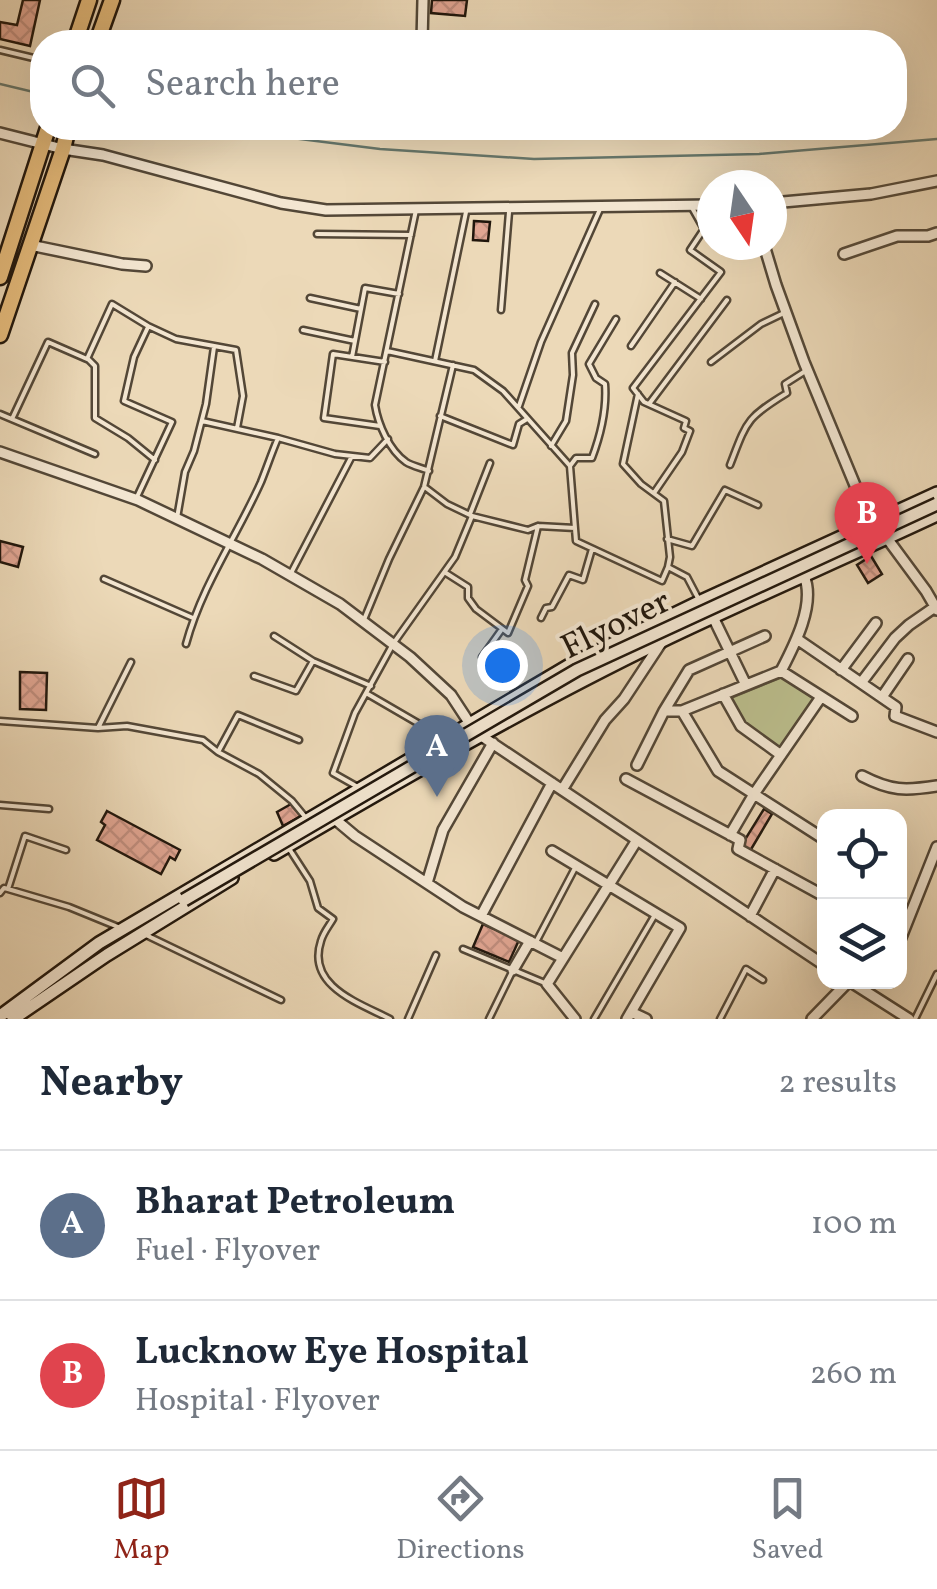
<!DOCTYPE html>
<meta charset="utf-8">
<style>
body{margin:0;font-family:Vollkorn,serif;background:#f6f6f7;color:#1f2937}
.controls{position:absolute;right:30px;bottom:30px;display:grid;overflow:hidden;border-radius:20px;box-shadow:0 10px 40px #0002}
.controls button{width:90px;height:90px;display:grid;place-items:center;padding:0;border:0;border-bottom:2px solid #e0e1e3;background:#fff;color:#1f2937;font:50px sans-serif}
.compass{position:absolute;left:697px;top:170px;width:90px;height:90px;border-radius:50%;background:#fff;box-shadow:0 10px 40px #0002;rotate:167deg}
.you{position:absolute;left:502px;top:665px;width:35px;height:35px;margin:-25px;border:8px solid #fff;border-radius:50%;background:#1a73e8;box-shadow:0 0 0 15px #1a73e833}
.badge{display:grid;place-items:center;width:65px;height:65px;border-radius:50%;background:#8f2418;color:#fff;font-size:32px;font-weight:700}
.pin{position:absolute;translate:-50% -82px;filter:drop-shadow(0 2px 5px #0008)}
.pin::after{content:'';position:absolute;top:52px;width:35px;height:30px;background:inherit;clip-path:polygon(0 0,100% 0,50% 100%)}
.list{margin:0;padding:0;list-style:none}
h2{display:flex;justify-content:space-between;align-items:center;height:130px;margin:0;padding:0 40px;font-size:42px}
h2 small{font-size:32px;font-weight:400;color:#747a83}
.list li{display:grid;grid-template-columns:65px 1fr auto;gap:30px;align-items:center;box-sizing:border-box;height:150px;padding:0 40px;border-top:2px solid #e0e1e3}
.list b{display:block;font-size:38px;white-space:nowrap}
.list p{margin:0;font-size:32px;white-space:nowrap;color:#747a83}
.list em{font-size:32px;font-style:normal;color:#747a83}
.icon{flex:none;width:55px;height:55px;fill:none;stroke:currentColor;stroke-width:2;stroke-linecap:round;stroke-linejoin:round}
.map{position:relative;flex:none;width:937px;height:1019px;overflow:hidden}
.search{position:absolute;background:#fff;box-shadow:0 10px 40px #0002;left:30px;right:30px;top:30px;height:110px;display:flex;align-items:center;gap:25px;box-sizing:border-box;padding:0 35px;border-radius:40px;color:#747a83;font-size:38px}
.sheet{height:430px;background:#fff}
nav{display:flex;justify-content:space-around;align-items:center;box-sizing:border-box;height:140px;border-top:2px solid #e0e1e3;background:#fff;font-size:28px;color:#747a83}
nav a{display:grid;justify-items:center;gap:5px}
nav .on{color:#8f2418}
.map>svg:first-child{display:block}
</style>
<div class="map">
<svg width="937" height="1019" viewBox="0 0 937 1019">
<defs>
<pattern id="building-cross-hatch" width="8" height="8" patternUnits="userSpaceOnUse" patternTransform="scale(2.5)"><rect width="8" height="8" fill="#e0a592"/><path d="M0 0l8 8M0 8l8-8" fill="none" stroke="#c08d7d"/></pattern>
</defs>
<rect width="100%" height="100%" fill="#ecd9b8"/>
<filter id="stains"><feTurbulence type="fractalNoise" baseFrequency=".002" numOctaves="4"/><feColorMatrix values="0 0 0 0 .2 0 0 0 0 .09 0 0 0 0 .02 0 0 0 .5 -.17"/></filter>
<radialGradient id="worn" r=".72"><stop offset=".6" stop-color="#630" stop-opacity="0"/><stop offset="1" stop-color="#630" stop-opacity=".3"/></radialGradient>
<path fill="#bbbe8d" stroke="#6e6a4c" stroke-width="2.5" d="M782 677 816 700 780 750 743 723 728 699Z"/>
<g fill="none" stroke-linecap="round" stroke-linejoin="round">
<path stroke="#69786b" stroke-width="2.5" d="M0 84 42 94
M211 128 380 149 534 159 759 154 937 139"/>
</g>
<path fill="url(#building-cross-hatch)" stroke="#20160c" stroke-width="2.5" d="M23 0H40L30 46 0 39V22L17 25Z
M432 0H467L465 16 431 13Z
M474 221 490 222 488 241 473 240Z
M0 541 23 547 18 567 0 562Z
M871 556 882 574 868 583 857 565Z
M20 672 47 673 46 710 20 709Z
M291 804 301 816 283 826 277 812Z
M764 809 772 814 750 851 741 846Z
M107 811 180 850 175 860 170 857 161 874 97 840 105 825 101 822Z
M483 924 519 940 509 962 473 947Z"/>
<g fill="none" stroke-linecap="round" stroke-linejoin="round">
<defs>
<path id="lane" d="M0 50 42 60
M416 210 375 405C378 424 389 450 406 462 412 466 422 468 429 471
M317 234 411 235
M660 273 701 299
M310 298 361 309
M501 310 509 212
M303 330 355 341
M631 346 675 282
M387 351 474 370 503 391 570 466 576 541 662 581 668 567 687 577 698 598
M352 357 365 288 399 294
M88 359 95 366V418L128 438 155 460
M435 361 466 212
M711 362 761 324 786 312
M638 394 623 464 641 484 664 501 670 557 668 567
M649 404 727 300
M519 406 541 342 601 207
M0 414 95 454
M440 416 513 445 519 424 527 419
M12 419 48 342 87 359 112 304 148 326 176 339 236 350 243 396 237 428
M202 421 278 438
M380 426 324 418 333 354 385 362
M551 446 566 421 573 375 572 353 595 304
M730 465C747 421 746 418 787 393L785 384 807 370
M570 466 576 458H592C601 434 607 410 605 384L596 378 589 364 616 319
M426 488 447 504 472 516 528 530 538 526 575 528
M654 493 682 452 690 431 684 428 686 421 644 402 633 388 721 272 690 250 704 229 691 206
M136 499 172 422 124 401 134 357 148 327
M470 514 490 463
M177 518 185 472 194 451 206 404 214 347
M667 539 692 546 725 490 758 505
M446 573 468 587V598L476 609 508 633 528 586 525 580 538 526
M290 575 352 456
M104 579 193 618
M541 618 546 608 552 607 569 575 583 580 592 549
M363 622 389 559 424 487 453 365
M274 636 313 661 371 686
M186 644C202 585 237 536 261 482 267 467 272 452 278 438L335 454 370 458 388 439
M482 657 502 629
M254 676 296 691 313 661
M366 693 421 725 439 738
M0 721 98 728 127 726 203 740 218 752 259 774 292 801 306 818
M98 728 131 662
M218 752 238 715 299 740
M356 786 333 773 355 713 393 644 455 557 472 516
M0 805 49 809
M290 850 310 881 318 908 333 919C329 926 323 933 321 941 306 986 359 1003 390 1019
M8 889 25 836 66 850
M0 893 4 888 8 889 69 907 118 927
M146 935 281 1000
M535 944 575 868
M463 949 547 984
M408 1019 436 955
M489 1019 513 970
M594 1019 656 913
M720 1019 746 969 763 980
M915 1019 937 974"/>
<path id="street" d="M422 42 423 0
M0 133 63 149 103 155 281 203 326 210 712 205
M772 203 871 194 937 181
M30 245 122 264 146 266
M764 245 776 285 804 362 864 507 926 591 937 610
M844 254 897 236H928L937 233
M0 452 138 500 262 559 340 604 410 657 451 695 470 724 480 735 824 965
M712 615 746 685
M797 639 896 707 895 716 937 732
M841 670 876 623
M781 671C794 646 816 604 804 576
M861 683 895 638 909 625 935 607
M723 694 741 726 781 755
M882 697 908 659
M664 711 689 670 765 636
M682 711 718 771 824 839
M637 765 664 711H682L781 671 852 716
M862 776C891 791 905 791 937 786
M626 779 740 840 738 849 824 896
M562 790 605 720 624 699 661 643
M330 815 355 836 463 907 563 958
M730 835 754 794 821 697
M552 851 680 928 627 1019
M427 883 443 830 493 743
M481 916 552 783
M750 916 775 869
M900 940 937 847
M513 970 530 941
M851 982 909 1019
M631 1012 646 1019
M575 1019 547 984 637 840
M812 1019 848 982"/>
<path id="secondary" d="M274 854C401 780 528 706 660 642 752 598 845 558 937 515
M0 1016 99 943 573 663 699 602 937 493
M13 1019 107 955 232 878"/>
<path id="primary" d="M75 42 89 0
M97 42 112 0
M0 277 48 128
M0 335 63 149 68 128"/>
</defs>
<use href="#lane" stroke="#534737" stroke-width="9"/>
<use href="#street" stroke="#534737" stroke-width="14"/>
<use href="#secondary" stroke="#20160c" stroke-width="16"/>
<use href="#primary" stroke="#20160c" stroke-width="19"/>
<use href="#lane" stroke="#f3e6d1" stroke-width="4"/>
<use href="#street" stroke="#f3e6d1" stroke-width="9"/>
<use href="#secondary" stroke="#f3e6d1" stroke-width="11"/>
<use href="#primary" stroke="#e6bc7c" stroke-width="14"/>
<defs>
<path id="secondary-bridge" d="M184 900 577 670 937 504"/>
</defs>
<use href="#secondary-bridge" stroke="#20160c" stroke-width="16" stroke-linecap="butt"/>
<use href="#secondary-bridge" stroke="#f3e6d1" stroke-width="11"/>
</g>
<g text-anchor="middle" stroke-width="8" stroke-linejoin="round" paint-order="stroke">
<g font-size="35" fill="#20160c" stroke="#f3e6d1">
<text transform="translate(615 623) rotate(-26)" y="12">Flyover</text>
</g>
</g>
<rect width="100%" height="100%" filter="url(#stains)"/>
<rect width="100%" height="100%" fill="url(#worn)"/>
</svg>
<div class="controls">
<button><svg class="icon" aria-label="locate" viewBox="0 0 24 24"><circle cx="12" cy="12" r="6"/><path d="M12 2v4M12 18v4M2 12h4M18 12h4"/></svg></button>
<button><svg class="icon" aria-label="layers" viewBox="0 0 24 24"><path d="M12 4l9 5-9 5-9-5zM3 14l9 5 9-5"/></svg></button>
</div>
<svg class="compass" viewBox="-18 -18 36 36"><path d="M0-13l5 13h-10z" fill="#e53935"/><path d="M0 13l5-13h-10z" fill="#747a83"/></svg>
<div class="you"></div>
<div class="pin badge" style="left:437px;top:797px;background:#5c6f8a">A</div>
<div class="pin badge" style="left:867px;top:564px;background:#e0444e">B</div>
<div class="search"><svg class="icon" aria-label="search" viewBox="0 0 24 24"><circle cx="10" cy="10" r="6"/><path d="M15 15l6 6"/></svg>Search here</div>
</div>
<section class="sheet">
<h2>Nearby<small>2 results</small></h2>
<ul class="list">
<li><span class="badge" style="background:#5c6f8a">A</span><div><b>Bharat Petroleum</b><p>Fuel · Flyover</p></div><em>100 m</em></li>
<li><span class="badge" style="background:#e0444e">B</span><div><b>Lucknow Eye Hospital</b><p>Hospital · Flyover</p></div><em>260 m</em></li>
</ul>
</section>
<nav>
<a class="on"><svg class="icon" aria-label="map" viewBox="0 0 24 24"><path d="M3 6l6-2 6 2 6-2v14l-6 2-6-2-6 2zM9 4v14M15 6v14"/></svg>Map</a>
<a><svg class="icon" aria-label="directions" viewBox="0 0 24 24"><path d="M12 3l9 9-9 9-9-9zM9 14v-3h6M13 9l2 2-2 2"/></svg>Directions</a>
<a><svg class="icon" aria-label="saved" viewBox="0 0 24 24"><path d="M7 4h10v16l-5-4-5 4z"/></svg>Saved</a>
</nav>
